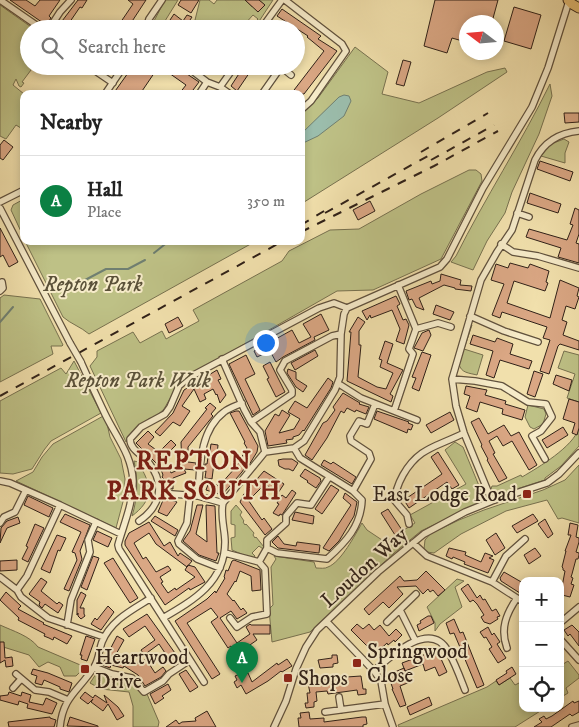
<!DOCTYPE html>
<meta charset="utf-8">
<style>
body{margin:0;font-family:"IM FELL DW Pica",serif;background:#f2f2f2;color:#222}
.controls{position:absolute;right:15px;bottom:15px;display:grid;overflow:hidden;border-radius:10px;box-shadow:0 2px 8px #0003}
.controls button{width:45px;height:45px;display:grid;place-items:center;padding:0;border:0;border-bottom:1px solid #e0e0e0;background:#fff;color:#222;font:25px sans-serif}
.compass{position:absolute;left:459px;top:15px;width:45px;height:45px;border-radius:50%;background:#fff;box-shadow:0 2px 8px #0003;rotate:286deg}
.you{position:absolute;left:265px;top:342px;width:18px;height:18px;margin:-12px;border:4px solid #fff;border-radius:50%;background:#1a73e8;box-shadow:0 0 0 8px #1a73e833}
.badge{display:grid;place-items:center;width:32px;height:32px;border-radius:50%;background:#0b8043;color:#fff;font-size:16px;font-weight:700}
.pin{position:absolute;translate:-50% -41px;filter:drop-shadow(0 1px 2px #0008)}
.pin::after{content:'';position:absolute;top:26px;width:18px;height:15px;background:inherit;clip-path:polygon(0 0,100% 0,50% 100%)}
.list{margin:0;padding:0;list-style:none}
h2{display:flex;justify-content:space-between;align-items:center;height:65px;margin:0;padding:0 20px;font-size:21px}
h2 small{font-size:16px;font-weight:400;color:#767676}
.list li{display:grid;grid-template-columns:32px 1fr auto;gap:15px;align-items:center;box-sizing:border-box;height:90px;padding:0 20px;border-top:1px solid #e0e0e0}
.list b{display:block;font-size:19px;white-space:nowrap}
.list p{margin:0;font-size:16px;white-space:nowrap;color:#767676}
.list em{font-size:16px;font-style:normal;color:#767676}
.icon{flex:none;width:28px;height:28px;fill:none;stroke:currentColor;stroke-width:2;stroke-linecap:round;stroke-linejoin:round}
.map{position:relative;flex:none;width:579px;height:727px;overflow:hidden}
.search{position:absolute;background:#fff;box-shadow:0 2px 8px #0003;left:20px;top:20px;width:285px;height:55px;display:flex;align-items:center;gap:12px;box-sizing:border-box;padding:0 18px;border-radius:28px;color:#767676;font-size:19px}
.panel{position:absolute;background:#fff;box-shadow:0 2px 8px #0003;left:20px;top:90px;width:285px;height:155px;border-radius:10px}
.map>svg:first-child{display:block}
</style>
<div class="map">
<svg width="579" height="727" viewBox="0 0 579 727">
<rect width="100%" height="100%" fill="#f1e0ac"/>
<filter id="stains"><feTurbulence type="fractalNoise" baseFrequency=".004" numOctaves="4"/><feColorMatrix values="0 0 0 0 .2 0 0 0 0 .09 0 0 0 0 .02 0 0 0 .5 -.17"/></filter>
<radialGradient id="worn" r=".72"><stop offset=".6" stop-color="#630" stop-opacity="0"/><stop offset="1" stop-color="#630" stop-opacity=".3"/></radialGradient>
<path fill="#bec186" stroke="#77714f" d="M165 0H178L160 29H153L154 21Z
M200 0H209L214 4 217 0H245L252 7 254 5 260 10 265 5 259 0H273L254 29H249L258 19 253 15 243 26 246 29H198L201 24 195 20Z
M0 5 34 29H29V66H34L22 82 24 83 21 87 19 86 16 79 13 85 24 94 21 100 24 102V130L16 125 6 139 0 136Z
M355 47 388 72 382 94 419 103 487 72 505 68 507 72 438 118 301 204V115L318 98Z
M550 84 552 96 539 134 512 192 505 213 487 241 473 270 451 262 456 256C485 198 521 143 550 84Z
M564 139 569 142 565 153V163L541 156 551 144Z
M469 170H476L481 174 482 181 441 259 373 290 337 291 192 374 176 388 164 409 153 419 150 418 140 425 126 442 90 366 97 357V351L133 332 140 343 162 331 166 339 199 321 193 310 282 261 289 251 330 230 359 229 421 194Z
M24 199V238L11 210 13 205Z
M25 241H256L89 334C81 327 71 324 63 317Z
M4 295 40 299 63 345 62 346H51L53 354 0 382V298Z
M472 325 464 349 483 355 477 375C469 373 461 373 459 364L469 328Z
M564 351 579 355V402L567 398 575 374 558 368Z
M74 361 101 413 51 441 44 450 32 469 13 474 0 473V401L61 368 66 374Z
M528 405 544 409 546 414 543 424 534 429 530 427 525 417Z
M105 415 110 437 121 459 125 479 124 498 116 528 16 481 33 472 42 457 53 444Z
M579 428V446L561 466 545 478V480L501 494 493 492 491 489 492 486H497L521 475 522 477C539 467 573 447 579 428Z
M455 442 463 447 482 493 479 503 421 531 394 553 310 632 272 642 269 609 273 605 271 567 276 559 274 556 314 562 316 568C320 568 325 569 328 567 341 562 355 535 362 523L367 530 385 542 415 523 410 515 466 484 445 450Z
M134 461 143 463 140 466C153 487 152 501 132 516 138 497 138 480 134 461Z
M579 465V523L562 518 558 519 547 500 506 511 461 534 434 553 427 552 424 549 425 540 430 534 459 520 484 510 543 490 565 480Z
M236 505 242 512 240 515 244 521 243 522 245 525 246 524 254 533 253 535 255 538 256 537 264 547 263 549 259 546 252 553 255 556 253 559 232 550 231 538 235 537V525L231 524V511Z
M457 579 464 581 455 587 462 607 440 624 435 631V623L427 607Z
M0 625C13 631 30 636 38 647L85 667 76 676H64L60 667 48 662 39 667 29 655 0 646Z
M568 661 579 675V678L566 688 568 693 560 698V666Z
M98 671 119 679 121 681 130 680 141 693 147 694 159 722 158 727H133V706L129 692 101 689 90 683Z
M510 678 515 685 523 681V708H545L515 727H399L398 725 487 687 496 681 499 685Z"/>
<path fill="#9bbdac" stroke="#707f71" d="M344 95 349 96 351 101 344 116 318 136 301 144V134L339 97Z"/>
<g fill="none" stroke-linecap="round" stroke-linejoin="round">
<path stroke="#707f71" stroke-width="2" d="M154 253 169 241
M68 289 106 269H128L145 260
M0 322 13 307"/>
</g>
<path fill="#daa784" stroke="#302118" d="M10 0H26L35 6 40 0H60L49 16 51 18 46 25Z
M78 0H87L82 8 80 7 65 29H56Z
M128 0H146L127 29H116L133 4Z
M181 0H199L191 13 178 5Z
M245 0H259L265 5 258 12Z
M435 0H498L492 22H466V42L452 38 447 53 424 46Z
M514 7 541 15 531 49 504 41Z
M282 9 321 36 318 39 337 51 304 94H291L324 51 307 37 308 36 277 16Z
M174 14 183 21 187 15 192 17 184 29 170 20Z
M403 60 411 62 404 86 396 84Z
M133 66H175L199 82 190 94H179L186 85 159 66 140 94H113Z
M244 66H254L237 91 231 86Z
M564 113H579V122L565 123Z
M4 140 13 147 3 160 0 158V145Z
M540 161 573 172 570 181 537 169Z
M530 193 561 204 558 213 527 203Z
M370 201 375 211 358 220 353 210Z
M575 208 579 210V234L576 243 579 244V263L558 257 561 248 526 237 529 229 567 240 573 225 570 224Z
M0 228 18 262 9 267 3 255 0 257Z
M510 263 528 268 530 264 549 271 546 282 548 283 545 291 514 281 507 303 550 318 560 280 579 288 577 296 579 297 575 309 566 306 562 320 567 322 563 335 579 341V350L560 344 558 346 549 374 540 371 550 340 543 338 547 327 502 312 500 318 492 315 504 284 491 280 496 264 508 268Z
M441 274 461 280 460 285 472 286 471 291 455 289V288L444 285 419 298 424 310 416 307 412 299 409 300 406 291 431 281 432 284 440 281Z
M396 296 400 304 397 306 403 320 406 319 409 325 404 344 396 341 400 329 392 310 371 318 370 315 367 320 362 311Z
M436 305 454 312 450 320 433 314Z
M321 314 329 330 314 337 315 340 283 357 276 362 270 351 257 357 254 351 292 330 299 343 311 337 303 324Z
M178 317 183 326 169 333 165 324Z
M358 317 365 322 359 331V345H361L358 377 377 387 386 389 393 373 380 367 382 360 379 359 385 341 393 344 387 363 403 370 390 394 393 396 391 402 347 381 351 332H349Z
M429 330 431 335 423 351 414 348 422 333Z
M473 335 495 342 497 338 513 344 510 354 532 361 529 369 500 360 494 378 486 375 493 351 470 344Z
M315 350 318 356 295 370 291 363Z
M422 352 431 355 419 391 412 388 416 378 412 377Z
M246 355 255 374 245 379 260 410 253 415 229 364Z
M270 362 285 392 276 397 267 379 269 378 263 366Z
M288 369 296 372V379L307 386 303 392 296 387 287 373Z
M217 370 221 379 218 380 226 395 220 403 217 394 216 395 213 389 204 394 206 399 200 402 194 389 182 406 190 411 180 426 173 422 160 436 155 432 173 413 184 390Z
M534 371 543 374 535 397 527 394Z
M556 375 572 380 569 391 553 384Z
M328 378 333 382 331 388 304 431 303 430 299 435 293 437V439L286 440 287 443 268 446 265 431 275 414 279 416 282 410 290 415 279 433 294 429 300 419 288 412 291 407 295 401 307 408Z
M466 386 487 390 485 395 506 401 505 404 525 410 522 420 502 414 503 409 480 402 477 412 466 408 470 396 464 394Z
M343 393 360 403 359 404 369 407 366 414 356 410 355 412 347 408 344 413 341 411 327 438 312 460 305 455 323 423 327 421 335 410 333 407Z
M569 399 579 402V428L577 435 572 433 575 423 563 419Z
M210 403 216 408 211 414 213 416 188 447V462L196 463 195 470 184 469 186 473 173 478V489L164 488V479L162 477 163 475 160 467 136 443 148 431 154 437 148 444 159 452 171 440 176 445 165 456 169 467 171 473 182 468 181 442 207 409 205 408Z
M236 411H239L258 446 257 452 249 465 247 464 242 472 222 495 206 490 209 482 219 486 236 467 247 448 244 443 245 442 230 413Z
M377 411 409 422 408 423 413 425 411 430 408 429 407 433 374 419Z
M450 412 454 420 431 433 426 425Z
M479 418 488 434 504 425 511 436 519 432 537 465 529 470 512 441 503 446 497 436 489 441 495 453 493 454 507 478 499 482 487 460 488 459 481 446 482 445 471 422Z
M563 427 568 435 547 448 542 440Z
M211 444 218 445 217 455H215L212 479 205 478 206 471H204L205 464H207L208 457H209Z
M438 452 459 485 452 489 447 482 409 508 404 500 442 474 431 457Z
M283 459H292L298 463 293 471 289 469H285L279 466 278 460Z
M324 460 331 464 333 462 356 477 352 484 321 465Z
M305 469 320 478 321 481 316 488 307 482 308 481 300 476Z
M264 471 284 484 278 493 265 484 251 498 244 494Z
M331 485 339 490 322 514 315 509Z
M292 490 296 493 282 515 280 514 279 516 273 513 279 504 277 503 282 495 286 498Z
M345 493 357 502 354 516 339 541 329 551 323 548 351 505 343 498Z
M244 494 262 520 264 518 272 529 265 535 240 502Z
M28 496 53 508 49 517 24 505Z
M164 498 177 502 167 516 158 512Z
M197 505H203L196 534 207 542 206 505 215 506 217 553H219L216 561 199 555 183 541 190 531Z
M388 509 402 530 395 535 381 513Z
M295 512 314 516 313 524 292 520Z
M65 514 90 525 80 551 82 559 69 591 64 589 77 560 75 553 72 552 81 532 60 522Z
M533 514 538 521 517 533 512 526Z
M155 516 178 530 175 536 151 521Z
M18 517 20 523 7 528 0 543 1 528 7 521Z
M545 519 553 534 548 538 538 524Z
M149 522 164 546 170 542 178 556 180 553 192 561 187 567 156 544 149 533 134 543 143 559 146 557 156 572 168 566 171 570 160 577 163 582 161 583 168 593 175 588 176 590 195 577 185 570 188 565 195 567 205 582 190 590 189 588 165 605 125 545V541L129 533Z
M570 523 578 525 576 537 579 538V542L576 552 579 553V555L578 559H576L572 574 571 577 573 578 571 584 574 585 570 597 562 595 563 592H561L565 571 563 570V568L562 567 566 551H565L571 535H568Z
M35 524 44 528 28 562 22 559 28 547 26 546Z
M97 531 112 538 108 547 93 540Z
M496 533 505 548 495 555 486 540Z
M57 535 66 538 60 551 58 550 50 573 41 569Z
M278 536 284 544 296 546 297 542 320 545 319 553 278 548 272 542Z
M449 548 466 552 465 555 481 562 485 553 493 556 489 558 494 560 488 573 464 564 465 562 453 557 452 559 446 556Z
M535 548 541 556 529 564 524 555Z
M93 556 99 558 87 590 81 587Z
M113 558 138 598 130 603 104 563Z
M17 560V570L0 571V561Z
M234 560 260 570 261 590 252 591 251 576 240 571 236 582 235 581 227 594 233 601 234 600 241 610 243 608 247 613 237 619 231 611 220 618 237 643 250 634 246 627 250 624 251 625H270V634H253L257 640 237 654 231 646 228 648 211 622 218 617 211 608 187 623 220 674 212 679 175 621 207 599 215 591 216 593 225 578 224 577 226 570 228 571 232 561Z
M426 571 445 590 438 596 433 590 430 592 428 589 423 594 416 586 397 587 403 594 389 608 383 602 369 615 364 609 400 576 404 581 417 580Z
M504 572 523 583V595L501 581 500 578Z
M41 578 47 582 41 591 57 604 59 602 63 605 58 613 45 604 42 608 39 605 40 602 30 595 29 594Z
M468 584 477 598 480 595 483 600 485 599 492 611 496 609 500 616 497 617 498 619 490 624 484 622 481 617 484 615 477 604 473 600 470 602 461 589Z
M6 592 21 606 18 609 44 623 43 624 72 636 67 644 54 637 53 640 49 638 44 636 45 634 18 620 19 618 0 600Z
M81 592 86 595 80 608H84V614L85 616 81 619 78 616V613L77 615V600Z
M108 606 114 612 101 630 91 624 95 618 97 620Z
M147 614 180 660 173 665 159 644 144 655 141 650 155 640 145 626 129 637 123 629Z
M428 616H431L434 623 419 631 417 625 421 623 420 621Z
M454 619 460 633 463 632 484 685 477 688 454 633 450 634 446 623Z
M357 624 363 629 369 624 374 630 380 625 389 636 396 629 402 635 395 642 394 640 388 645 387 643 375 654 351 630Z
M572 625 579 632V646L570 634 568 636 564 630Z
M488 627 492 635 494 633 500 642 497 644 506 658 498 663 489 649 492 647 486 637 484 638 480 632Z
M86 636 95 639 87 661 81 659 82 655H80Z
M117 636 124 640 115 656 128 661 129 658 139 664 146 659 155 673 163 667 166 671 161 677 145 686 138 675 124 666 123 668 111 665 110 668 102 665Z
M0 642H4L5 658 12 657 13 666 6 667 5 660 0 663Z
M437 650 447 672 439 676 435 667 425 671 423 664 405 671 402 663Z
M332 655H337L338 663 333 664V667L320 668 318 660 332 658Z
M287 659 292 666 282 672 281 671 268 681 246 694 241 685 237 688 234 682 237 680 235 676 242 673 244 675 248 673 252 682 277 663 278 665Z
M512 667 516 674 499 685 496 680 507 673 506 671Z
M404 668 410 682 400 686 406 705 400 707 392 689H393L388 675Z
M33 669 48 673 72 683 69 692 60 689V687L44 680 42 685 35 683 37 676 31 674Z
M186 670 198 687 190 692 179 674Z
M361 676 363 689H366V694L358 695 357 690 328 694 327 691 316 692 317 701 314 702V707L306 708 305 703H308L307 693H310L308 683 332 678Z
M168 684 171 690 162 696 164 698 155 704 150 694Z
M9 692 21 696 22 692 31 695 29 702 43 705 46 698 57 703 52 714 27 708 28 704 19 701 18 705 0 700V696L8 695Z
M85 692 93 698 95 695 107 703 104 695 118 707 124 716 117 720 108 704 103 711 91 702 93 699 88 704 80 698Z
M429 697 432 705 410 715 407 707Z
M573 701 574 703 579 701V712L572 716 570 714 551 727H534L542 722 539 719 544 716 546 719 552 716Z
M207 711 216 727H166L176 720 179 724 182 722 196 721 195 718Z
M309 712 310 719 324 718V722L362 717H366L367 724 363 725V727H299L298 718H301L300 713Z
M50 717V718L56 720 54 727H9L8 722Z
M70 717 98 726V727L67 726Z"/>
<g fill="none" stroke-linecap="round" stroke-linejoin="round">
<defs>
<path id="minor" d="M0 0 42 29
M285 0 342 44 346 51 311 101 301 110
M49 29 60 12 71 0
M146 29 149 19 162 0
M261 29 282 0
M88 66 113 83
M186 66 207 82 220 87 230 94
M280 66 291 75
M220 87 235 66
M105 94 124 66
M199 94 207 82
M262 94 281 67
M0 202 24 190
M0 208 70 343
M517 213 529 217
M501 244 513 252 538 256 579 268
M0 291 3 288 2 282
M470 316 504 331 538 342
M416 329 438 323 451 327
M222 359 244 409 251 422 260 432 265 452
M81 362C89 380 97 397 105 414 116 437 132 455 133 481 133 504 124 523 118 545L119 549 204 682
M452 379 475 381 502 386 528 402 546 404 552 417 541 431 532 436 545 459
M339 384 361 398 417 420
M394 411 413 354 409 349 416 329 398 285
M251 422 292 394V390L280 370 285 361 332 336 341 334
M0 481 10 483 60 505 121 534
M353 491 371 459 369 453 351 441 350 436 359 421 367 424 375 404
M160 493 198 496 223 503
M190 495 187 523 178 541 179 544 197 559 220 568
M198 496C200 468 199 431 224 412 229 408 236 406 242 403
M492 501 464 433 456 406 452 379 481 280 497 252 512 230 535 160C544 142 558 133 579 131
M139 521C160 507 166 485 149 463 143 455 130 450 130 439L141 427 165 414 170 407 179 386 188 378 319 308 334 303 347 308
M0 523 4 517 15 512 26 490
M409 524 407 515 395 501C395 491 398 484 403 475 419 447 437 447 464 433
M413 543 427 556 492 582 523 602
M267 548 277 553 327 559C346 542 361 526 362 500L353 491 300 458 294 448
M225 553 259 562 265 569 267 614 252 617 237 627 230 618
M259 562 267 548V540L286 523V516L297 503 311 505 329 477
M0 577 17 590 21 597 48 618 104 637
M492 582 506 556 525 539
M17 590 27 576 60 505
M400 610 415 640
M163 618C194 600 225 582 225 542 225 530 220 515 223 503L265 452 294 448 304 441 335 390 340 377 341 334 344 314 347 308 440 267 447 259 483 188 532 107 548 68 569 1
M327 622 374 671 381 681 385 704 393 727
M387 622 416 594
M560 623 579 607
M67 625 71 600 90 552 88 540 96 522
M560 639 579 660
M507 648C500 629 506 614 517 598
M94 667 112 674 132 678 144 692 163 681 169 674 190 660
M374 671C391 656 430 619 448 651 455 663 460 677 465 690
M16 674 35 690 49 692 68 700
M13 688 21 679
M339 697 341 710
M325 712 385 704
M60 727C63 696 79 691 94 667 99 660 99 650 102 642 111 620 132 610 151 598
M274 727 286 701 296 669 306 647 317 630 378 572 424 534 465 512 492 501 547 483 559 474 579 453
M572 727 579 725"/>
<path id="primary" d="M568 0 572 4 579 8"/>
</defs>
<use href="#minor" stroke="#60513d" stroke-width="8"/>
<use href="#primary" stroke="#302118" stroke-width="11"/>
<use href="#minor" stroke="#f6ebc9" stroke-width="5.5"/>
<use href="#primary" stroke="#e8c076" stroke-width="9"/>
<path stroke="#302118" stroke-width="2" stroke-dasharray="9 9" stroke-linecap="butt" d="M421 152 488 113
M431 160 494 125
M325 213 435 152
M301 225 329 208
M301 232 434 166 498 131
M0 396 283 241"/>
<defs>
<path id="minor-bridge" d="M70 343 81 362"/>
</defs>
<use href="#minor-bridge" stroke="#60513d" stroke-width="8" stroke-linecap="butt"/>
<use href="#minor-bridge" stroke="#f6ebc9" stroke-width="5.5"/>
</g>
<g fill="#8f2418" stroke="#f6ebc9" stroke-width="2">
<rect x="522" y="489" width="10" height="10" rx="2.5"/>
<rect x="352" y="658" width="10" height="10" rx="2.5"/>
<rect x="80" y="664" width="10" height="10" rx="2.5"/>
<rect x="283" y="673" width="10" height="10" rx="2.5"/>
</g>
<g text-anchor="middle" stroke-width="4" stroke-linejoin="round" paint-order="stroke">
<g font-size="21" font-style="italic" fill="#5b5139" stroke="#f6ebc9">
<text x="93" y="291">Repton Park</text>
<text x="138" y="387">Repton Park Walk</text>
</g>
<g font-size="21" fill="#302118" stroke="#f6ebc9" text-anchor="start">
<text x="517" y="501" text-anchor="end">East Lodge Road</text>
<text x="367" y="658">Springwood<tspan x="367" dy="24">Close</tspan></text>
<text x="95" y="664">Heartwood<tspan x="95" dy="24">Drive</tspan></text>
<text x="298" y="685">Shops</text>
</g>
<g font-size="21" fill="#302118" stroke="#f6ebc9">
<text transform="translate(364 567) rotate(-42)" y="7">Loudon Way</text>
</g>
<g font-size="26" font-weight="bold" letter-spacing="1" fill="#7a1f14" stroke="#f6ebc9">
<text x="194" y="469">REPTON<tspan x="194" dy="30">PARK SOUTH</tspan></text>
</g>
</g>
<rect width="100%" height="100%" filter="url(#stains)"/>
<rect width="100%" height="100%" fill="url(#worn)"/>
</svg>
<div class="controls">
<button>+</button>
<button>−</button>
<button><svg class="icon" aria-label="locate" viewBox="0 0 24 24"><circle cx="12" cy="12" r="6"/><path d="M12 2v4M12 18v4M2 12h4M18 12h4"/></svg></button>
</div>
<svg class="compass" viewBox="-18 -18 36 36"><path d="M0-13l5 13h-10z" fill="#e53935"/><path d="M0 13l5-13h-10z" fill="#767676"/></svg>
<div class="you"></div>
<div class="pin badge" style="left:242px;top:683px">A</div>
<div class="search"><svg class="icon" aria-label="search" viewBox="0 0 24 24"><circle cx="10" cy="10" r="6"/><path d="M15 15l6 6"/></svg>Search here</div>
<section class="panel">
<h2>Nearby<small></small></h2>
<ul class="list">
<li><span class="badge">A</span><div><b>Hall</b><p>Place</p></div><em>350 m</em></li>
</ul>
</section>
</div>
